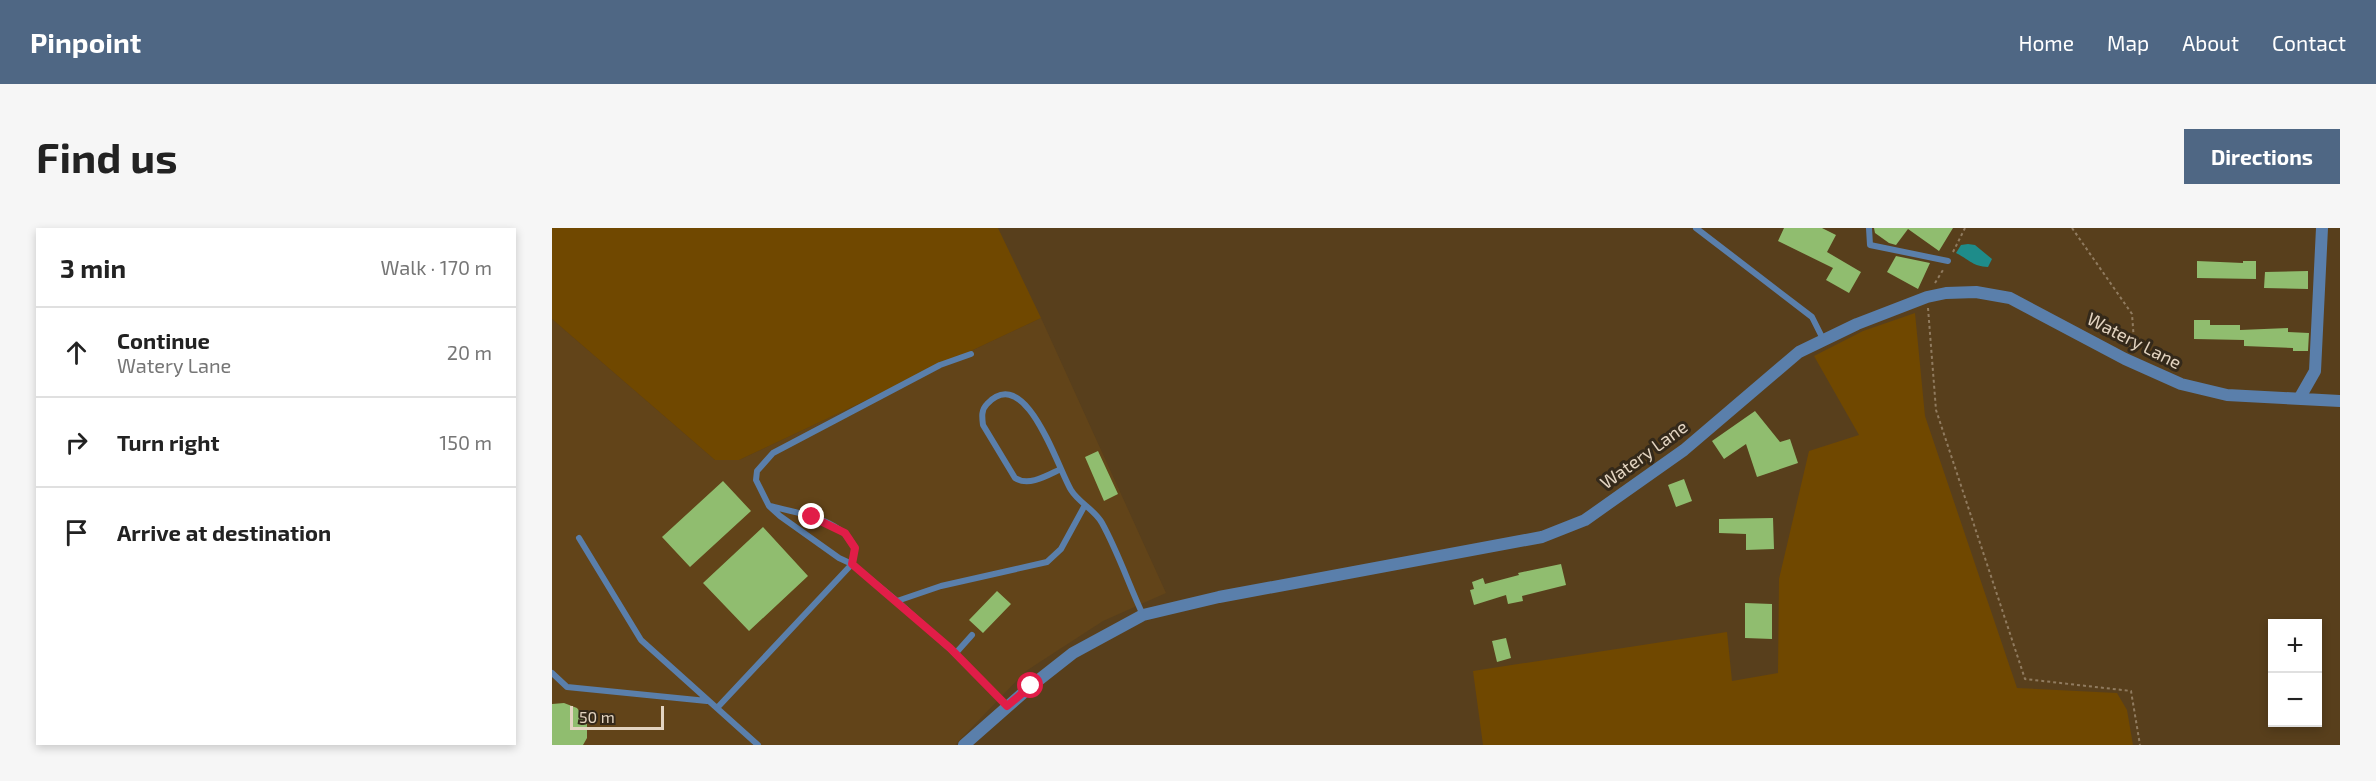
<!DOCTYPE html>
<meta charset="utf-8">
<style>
body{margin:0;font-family:"Exo 2",sans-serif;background:#f6f6f6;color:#222}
.controls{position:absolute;right:18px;bottom:18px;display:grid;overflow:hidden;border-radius:0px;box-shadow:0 3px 9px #0003}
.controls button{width:54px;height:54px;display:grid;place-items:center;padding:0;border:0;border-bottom:2px solid #e0e0e0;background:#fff;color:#222;font:30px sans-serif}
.scale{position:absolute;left:18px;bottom:15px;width:94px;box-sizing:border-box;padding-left:6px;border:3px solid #e3d4c1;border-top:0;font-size:16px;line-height:21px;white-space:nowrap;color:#e3d4c1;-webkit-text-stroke:4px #34291a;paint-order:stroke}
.stop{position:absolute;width:18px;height:18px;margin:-14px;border:4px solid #e11d48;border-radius:50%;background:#fff}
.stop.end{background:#e11d48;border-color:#fff;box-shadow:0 2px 6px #0008}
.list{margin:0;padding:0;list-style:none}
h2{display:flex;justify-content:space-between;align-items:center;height:78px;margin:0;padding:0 24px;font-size:26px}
h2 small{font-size:20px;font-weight:400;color:#767676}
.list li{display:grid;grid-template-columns:39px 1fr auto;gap:18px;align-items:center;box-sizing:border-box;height:90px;padding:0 24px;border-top:2px solid #e0e0e0}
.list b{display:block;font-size:22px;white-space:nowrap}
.list p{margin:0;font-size:20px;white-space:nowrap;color:#767676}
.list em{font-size:20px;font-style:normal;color:#767676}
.icon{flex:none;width:33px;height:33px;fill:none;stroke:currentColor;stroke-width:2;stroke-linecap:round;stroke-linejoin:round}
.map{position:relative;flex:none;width:1788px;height:517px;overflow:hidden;border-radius:0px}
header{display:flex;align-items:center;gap:36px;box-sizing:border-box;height:84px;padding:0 30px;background:#4f6784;color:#fff}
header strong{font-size:28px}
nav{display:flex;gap:33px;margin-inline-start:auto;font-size:21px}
.intro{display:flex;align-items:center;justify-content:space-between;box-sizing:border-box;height:144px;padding:0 36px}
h1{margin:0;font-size:42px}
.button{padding:15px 27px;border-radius:0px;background:#4f6784;color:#fff;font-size:21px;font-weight:700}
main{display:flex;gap:36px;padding:0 36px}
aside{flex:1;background:#fff;border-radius:0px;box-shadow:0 3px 9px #0003}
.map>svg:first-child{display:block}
</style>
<header>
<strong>Pinpoint</strong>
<nav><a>Home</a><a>Map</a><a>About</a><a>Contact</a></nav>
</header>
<div class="intro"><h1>Find us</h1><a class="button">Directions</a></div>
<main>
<aside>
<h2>3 min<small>Walk · 170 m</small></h2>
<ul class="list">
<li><svg class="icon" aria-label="ahead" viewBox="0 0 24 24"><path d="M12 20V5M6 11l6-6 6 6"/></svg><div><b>Continue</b><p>Watery Lane</p></div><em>20 m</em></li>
<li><svg class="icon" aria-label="right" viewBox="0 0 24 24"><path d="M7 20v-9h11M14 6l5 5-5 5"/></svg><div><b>Turn right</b></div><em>150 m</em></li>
<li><svg class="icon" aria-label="arrive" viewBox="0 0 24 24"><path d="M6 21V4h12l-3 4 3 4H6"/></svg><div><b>Arrive at destination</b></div></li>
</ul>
</aside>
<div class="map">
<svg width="1788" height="517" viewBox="0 0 1788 517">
<rect width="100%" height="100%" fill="#583f1c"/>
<path fill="#624419" d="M489 90 614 365 551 393 474 443 403 517H0V91L163 232H187Z"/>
<path fill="#704800" d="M0 0H446L489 90 187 232H163L0 91Z
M1363 85 1373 188 1465 460 1565 465 1575 482 1581 517H931L921 443 1175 404 1180 453 1226 445 1227 351 1257 223 1307 207 1262 128 1311 103Z"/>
<path fill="#1e8c8a" d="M1416 16 1423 17 1440 31 1436 39C1420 38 1418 32 1404 25L1409 17Z"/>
<path fill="#90bd6f" d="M1232 0H1270L1284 7 1275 24 1309 44 1297 65 1274 52 1281 40 1226 13Z
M1322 0H1401L1387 23 1356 1 1344 17 1337 15 1323 5Z
M1344 28 1378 35 1366 61 1335 44Z
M1645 33 1691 35V33H1704V51L1645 50Z
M1756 43V61L1712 60 1713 44Z
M1642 92H1658V97H1688V102L1736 100V104L1757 105 1756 123H1741V120L1692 118V112L1642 111Z
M1203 183 1228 214 1238 211 1246 235 1205 249 1194 216 1172 231 1160 213Z
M546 223 566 266 552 273 533 229Z
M1132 251 1140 273 1124 279 1116 257Z
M171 253 199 283 138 339 110 309Z
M1221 290 1222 321 1194 322V306L1167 305V291Z
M211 299 256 348 197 403 151 355Z
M1009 336 1014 357 970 368 971 373 956 376 954 367 922 377 918 362 922 361 920 354 931 350 933 356 967 347 966 345Z
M445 363 459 376 431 405 417 392Z
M1193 375 1220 376V411L1193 410Z
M954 410 959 430 945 434 940 413Z
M12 475 25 480 35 493V510L31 517H0V476Z"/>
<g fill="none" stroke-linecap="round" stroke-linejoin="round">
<path stroke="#907b5f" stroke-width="2" stroke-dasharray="3 3" stroke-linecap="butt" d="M1520 0 1580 86 1582 113 1577 121
M1401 24 1413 0
M1383 55 1391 42
M1376 80 1384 182 1473 451 1579 463 1588 517"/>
<path stroke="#5a7fab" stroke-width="6" d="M1144 0 1260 89 1271 111
M1317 0 1318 17 1396 33
M419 126 388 137 221 225 205 243 204 252 217 278 228 288 287 330 300 336 345 373 398 421 455 478
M509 241C496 247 477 259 463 250L431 197C430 189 429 182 435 176 474 134 506 241 519 262 527 275 543 282 550 295 566 324 577 357 591 387
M27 310 89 412 206 517
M345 373 389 358 495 334 509 321 533 277
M403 426 420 407
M0 445 15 459 155 473
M165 480 300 336 303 320C290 291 246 285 218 278"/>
<path stroke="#5a7fab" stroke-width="12" d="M1747 171 1763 143 1770 0
M412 517 479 458 521 425 591 387 667 369 990 309 1033 292 1132 222 1247 124 1305 96 1375 69 1394 65 1424 64 1458 70 1573 131 1629 156 1675 167 1788 173"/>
</g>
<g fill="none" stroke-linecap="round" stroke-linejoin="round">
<path stroke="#e11d48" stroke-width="8" d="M260 289 293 305 303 320 300 336 398 420 455 478 479 458"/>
</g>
<g text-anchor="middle" stroke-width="6" stroke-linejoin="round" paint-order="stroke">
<g font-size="18" fill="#e3d4c1" stroke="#34291a">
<text transform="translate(1582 113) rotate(27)" y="6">Watery Lane</text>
<text transform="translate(1092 227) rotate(-36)" y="6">Watery Lane</text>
</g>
</g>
</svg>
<div class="controls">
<button>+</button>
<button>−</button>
</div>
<div class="scale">50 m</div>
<div class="stop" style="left:479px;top:458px"></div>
<div class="stop end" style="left:260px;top:289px"></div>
</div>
</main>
